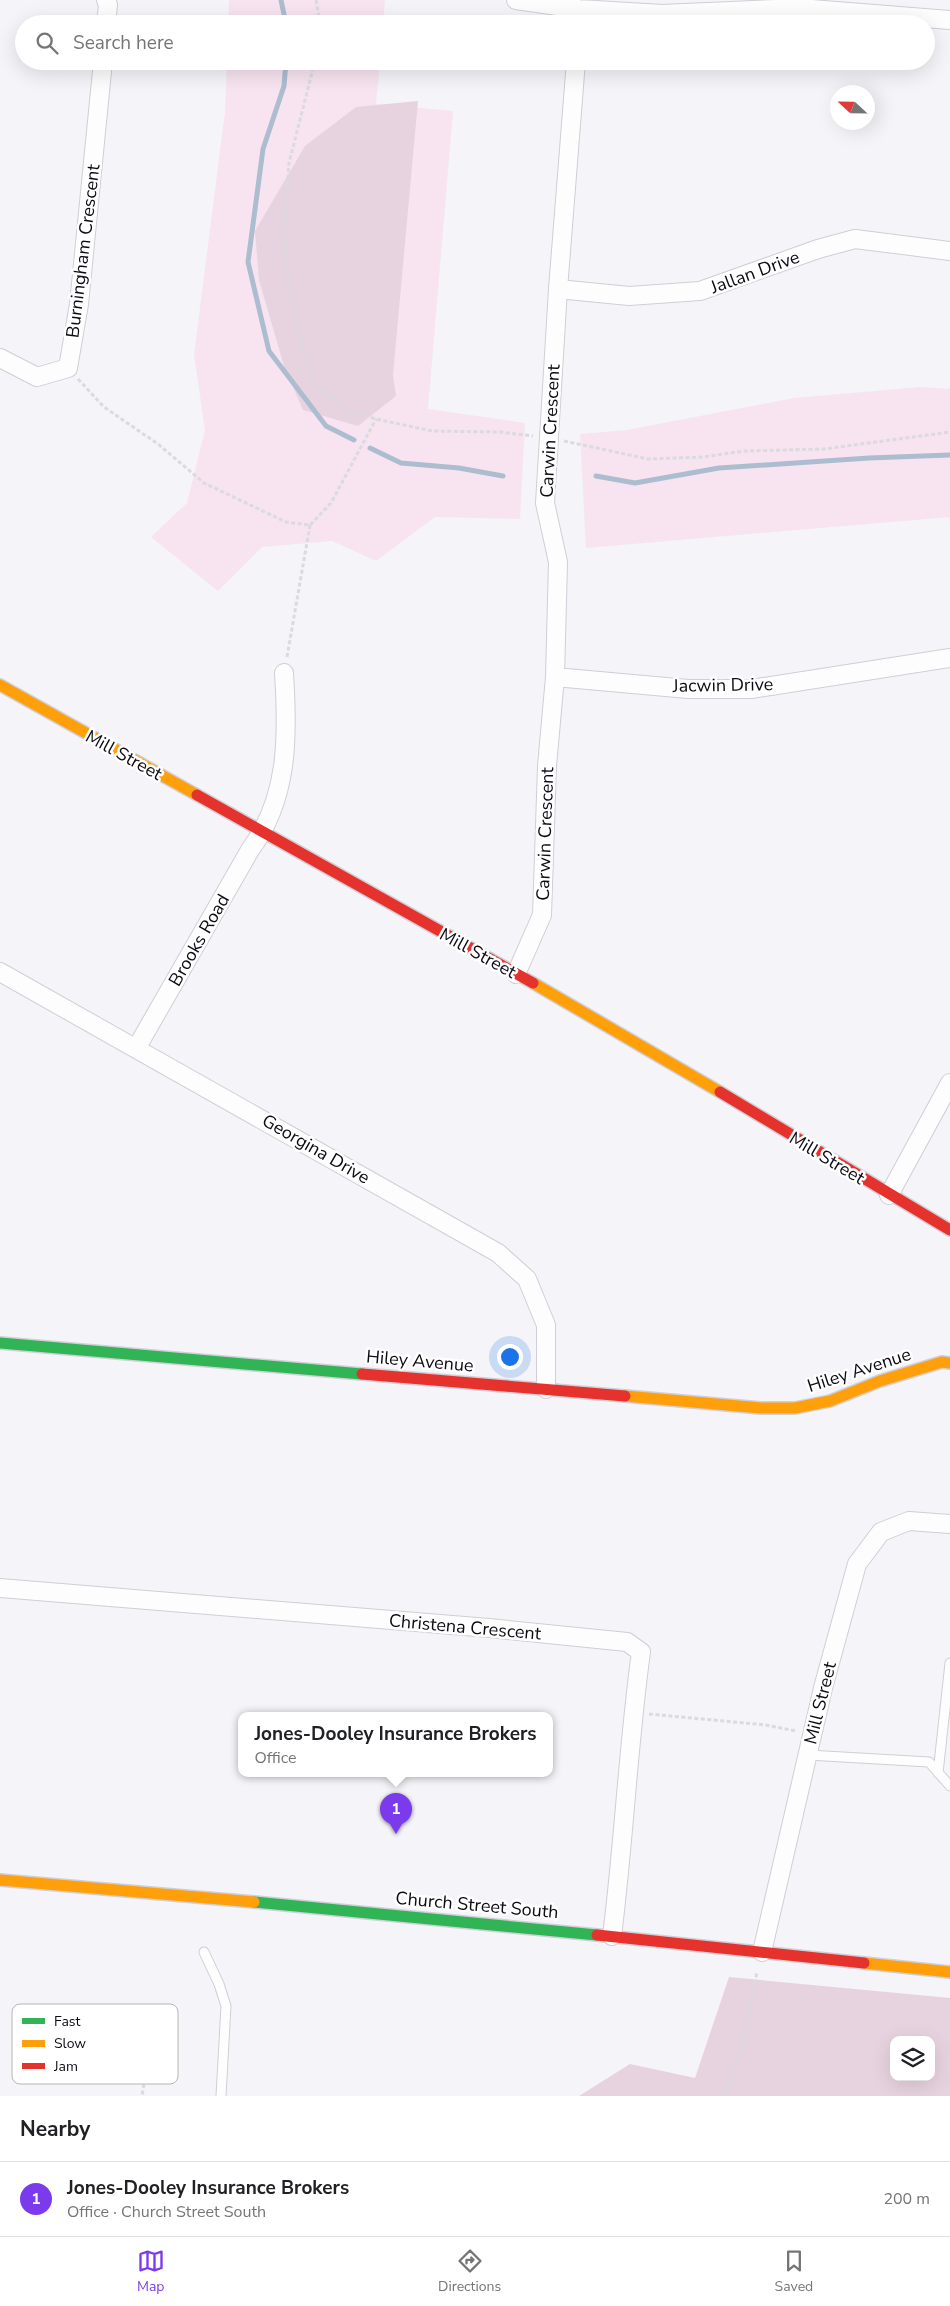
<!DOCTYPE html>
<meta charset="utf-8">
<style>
body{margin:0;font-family:"Nunito Sans",sans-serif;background:#f2f2f2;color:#202124}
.controls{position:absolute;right:15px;bottom:15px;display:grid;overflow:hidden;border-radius:10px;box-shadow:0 5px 20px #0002}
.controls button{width:45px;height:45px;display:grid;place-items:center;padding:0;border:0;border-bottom:1px solid #e0e0e0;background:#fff;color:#202124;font:25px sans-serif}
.compass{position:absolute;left:830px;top:85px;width:45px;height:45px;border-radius:50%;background:#fff;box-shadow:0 5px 20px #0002;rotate:292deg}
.you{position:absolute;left:509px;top:1356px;width:18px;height:18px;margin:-12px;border:4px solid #fff;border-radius:50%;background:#1a73e8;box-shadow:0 0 0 8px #1a73e833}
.badge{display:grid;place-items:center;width:32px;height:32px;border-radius:50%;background:#7c3aed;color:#fff;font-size:16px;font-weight:700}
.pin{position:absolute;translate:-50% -41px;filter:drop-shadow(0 1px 2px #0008)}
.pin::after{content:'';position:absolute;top:26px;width:18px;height:15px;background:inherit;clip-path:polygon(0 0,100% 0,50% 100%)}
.popup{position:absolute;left:238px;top:1712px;width:315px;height:65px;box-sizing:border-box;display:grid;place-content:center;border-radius:10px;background:#fff;filter:drop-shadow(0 1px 4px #0005);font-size:16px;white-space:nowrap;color:#757577}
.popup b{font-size:19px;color:#202124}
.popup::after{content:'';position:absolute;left:50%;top:100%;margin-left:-10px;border:10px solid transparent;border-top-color:#fff}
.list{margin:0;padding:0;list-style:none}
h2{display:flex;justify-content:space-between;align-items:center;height:65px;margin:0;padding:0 20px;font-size:21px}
h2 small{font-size:16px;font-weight:400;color:#757577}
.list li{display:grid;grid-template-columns:32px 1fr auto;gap:15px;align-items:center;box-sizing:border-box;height:75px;padding:0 20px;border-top:1px solid #e0e0e0}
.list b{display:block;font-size:19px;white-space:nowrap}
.list p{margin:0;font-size:16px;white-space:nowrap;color:#757577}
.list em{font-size:16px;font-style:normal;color:#757577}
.icon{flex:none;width:28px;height:28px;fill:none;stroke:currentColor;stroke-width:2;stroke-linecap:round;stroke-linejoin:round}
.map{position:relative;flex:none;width:950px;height:2096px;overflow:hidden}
.search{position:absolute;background:#fff;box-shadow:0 5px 20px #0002;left:15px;right:15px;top:15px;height:55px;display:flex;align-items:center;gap:12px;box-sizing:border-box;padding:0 18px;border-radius:28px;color:#757577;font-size:19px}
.sheet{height:140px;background:#fff}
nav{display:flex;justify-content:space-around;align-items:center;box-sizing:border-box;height:70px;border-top:1px solid #e0e0e0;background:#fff;font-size:14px;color:#757577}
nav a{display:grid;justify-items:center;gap:2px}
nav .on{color:#7c3aed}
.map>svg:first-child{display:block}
</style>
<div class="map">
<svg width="950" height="2096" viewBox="0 0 950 2096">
<rect width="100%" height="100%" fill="#f5f4f9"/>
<path fill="#f7e4f0" d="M229 0H385L383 24H228Z
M227 61H380L376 104 453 111 428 409 525 423 520 519 435 517 376 561 332 541 262 547 218 591 151 537 187 503 205 430 194 355 225 112Z
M920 387 950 389V517L586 548 580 434 627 430 794 398Z"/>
<path fill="#e7d3df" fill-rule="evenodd" d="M418 101 393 375 396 396 358 426 303 410 284 366 259 280 255 231 305 146 356 107Z
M729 1977 950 1998V2096H579L630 2064 695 2078ZM894 2040H931V2077H894Z"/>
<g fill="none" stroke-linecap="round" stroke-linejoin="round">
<path stroke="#adbdd0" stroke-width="5" d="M281 0 286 24
M286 61 284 86 263 149 248 262 269 351 326 426 354 440
M370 448 401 463 459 468 503 476
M596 476 635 483 719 468 869 458 950 455"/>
<defs>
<path id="lane" d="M808 1755 929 1762 950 1786
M938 1773 950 1663
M204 1952 219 1984 226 2006 221 2096"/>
<path id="street" d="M106 0 108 5 106 24
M516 0 579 9 662 14 799 8 950 20
M558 289 629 296 700 291 818 249 855 239 950 251
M0 358 37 377 68 368 79 304 103 61
M555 677 688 689H751L950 658
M0 972 498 1253 527 1279 546 1325V1389
M516 974 542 915 547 766 555 677 558 562 545 503 558 289 576 61
M137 1047 250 850C289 798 288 735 284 673
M889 1195 950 1083
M0 1588 489 1628 627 1642 641 1652C628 1746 624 1841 612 1936
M762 1952 823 1688 857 1564 881 1532 909 1521 950 1524"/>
<path id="fast" d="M0 1343 362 1374
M254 1902 597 1935"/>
<path id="slow" d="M0 685 197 795
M533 983 720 1092
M625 1396 761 1408H795L830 1401 880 1381 942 1362 950 1363
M0 1880 254 1902
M864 1963 950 1972"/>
<path id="jam" d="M197 795 533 983
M720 1092 950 1230
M362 1374 625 1396
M597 1935 864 1963"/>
</defs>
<use href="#lane" stroke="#d0ced6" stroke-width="11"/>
<use href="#street" stroke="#d0ced6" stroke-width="20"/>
<use href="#fast" stroke="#d0ced6" stroke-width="14"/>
<use href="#slow" stroke="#d0ced6" stroke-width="14"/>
<use href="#jam" stroke="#d0ced6" stroke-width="14"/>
<path stroke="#dbdadc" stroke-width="3" stroke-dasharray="4 2.5" stroke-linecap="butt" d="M316 0 320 24
M315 61 289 163 284 227 288 279 303 350 317 387 347 410 376 419 432 431 500 432 533 436
M78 379 104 407 158 444 204 483 286 522 310 525 331 503 376 419
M564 441 648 459 703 457 744 451 824 449 950 432
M287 657 310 525
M649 1714 766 1725 796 1731
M137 2048 147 2066 142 2096
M723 2096 741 2050 757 1972"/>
<use href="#lane" stroke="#fefdfe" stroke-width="9"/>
<use href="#street" stroke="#fefdfe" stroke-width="18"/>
<use href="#fast" stroke="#30b455" stroke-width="11"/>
<use href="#slow" stroke="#ff9f0a" stroke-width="11"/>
<use href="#jam" stroke="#e5322d" stroke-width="11"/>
</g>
<g text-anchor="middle" stroke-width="5" stroke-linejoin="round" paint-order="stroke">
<g font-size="18" fill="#0d0a12" stroke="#fff">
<text transform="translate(83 251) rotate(-83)" y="6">Burningham Crescent</text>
<text transform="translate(755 272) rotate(-20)" y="6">Jallan Drive</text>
<text transform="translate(550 431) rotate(-87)" y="6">Carwin Crescent</text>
<text transform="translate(723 685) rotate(-1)" y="6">Jacwin Drive</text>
<text transform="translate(124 755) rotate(29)" y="6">Mill Street</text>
<text transform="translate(545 834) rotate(-88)" y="6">Carwin Crescent</text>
<text transform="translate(199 940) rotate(-60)" y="6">Brooks Road</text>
<text transform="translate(478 953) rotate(29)" y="6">Mill Street</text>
<text transform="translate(316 1149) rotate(30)" y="6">Georgina Drive</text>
<text transform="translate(827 1158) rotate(31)" y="6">Mill Street</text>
<text transform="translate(420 1361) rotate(5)" y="6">Hiley Avenue</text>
<text transform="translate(859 1370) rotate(-18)" y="6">Hiley Avenue</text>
<text transform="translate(465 1627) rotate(5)" y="6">Christena Crescent</text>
<text transform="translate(820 1703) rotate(-76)" y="6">Mill Street</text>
<text transform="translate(477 1905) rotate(5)" y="6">Church Street South</text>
</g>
</g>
<rect x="12" y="2004" width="166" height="80" rx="8" fill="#fff" stroke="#b6b6b8" stroke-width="1"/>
<rect x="22" y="2018" width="23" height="6" fill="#30b455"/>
<rect x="22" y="2040" width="23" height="7" fill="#ff9f0a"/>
<rect x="22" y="2063" width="23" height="6" fill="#e5322d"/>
<g font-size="14" fill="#0d0a12">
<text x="54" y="2026">Fast</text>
<text x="54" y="2048">Slow</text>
<text x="54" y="2071">Jam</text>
</g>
</svg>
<div class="controls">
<button><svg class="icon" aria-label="layers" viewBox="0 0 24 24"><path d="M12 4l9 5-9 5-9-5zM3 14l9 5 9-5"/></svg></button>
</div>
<svg class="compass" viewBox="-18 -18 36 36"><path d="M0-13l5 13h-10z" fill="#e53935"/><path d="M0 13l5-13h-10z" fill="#757577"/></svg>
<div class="you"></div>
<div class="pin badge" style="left:396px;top:1834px">1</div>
<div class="popup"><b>Jones-Dooley Insurance Brokers</b>Office</div>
<div class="search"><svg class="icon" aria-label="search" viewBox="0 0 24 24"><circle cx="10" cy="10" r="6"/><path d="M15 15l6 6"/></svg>Search here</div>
</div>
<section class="sheet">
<h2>Nearby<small></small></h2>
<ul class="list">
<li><span class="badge">1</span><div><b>Jones-Dooley Insurance Brokers</b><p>Office · Church Street South</p></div><em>200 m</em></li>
</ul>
</section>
<nav>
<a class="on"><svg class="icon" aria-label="map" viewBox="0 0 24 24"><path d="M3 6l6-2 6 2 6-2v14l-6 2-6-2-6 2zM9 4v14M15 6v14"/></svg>Map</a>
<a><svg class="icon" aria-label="directions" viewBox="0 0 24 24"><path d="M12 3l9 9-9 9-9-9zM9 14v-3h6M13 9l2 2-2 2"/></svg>Directions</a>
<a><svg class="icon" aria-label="saved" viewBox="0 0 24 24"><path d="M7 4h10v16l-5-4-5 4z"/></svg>Saved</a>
</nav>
